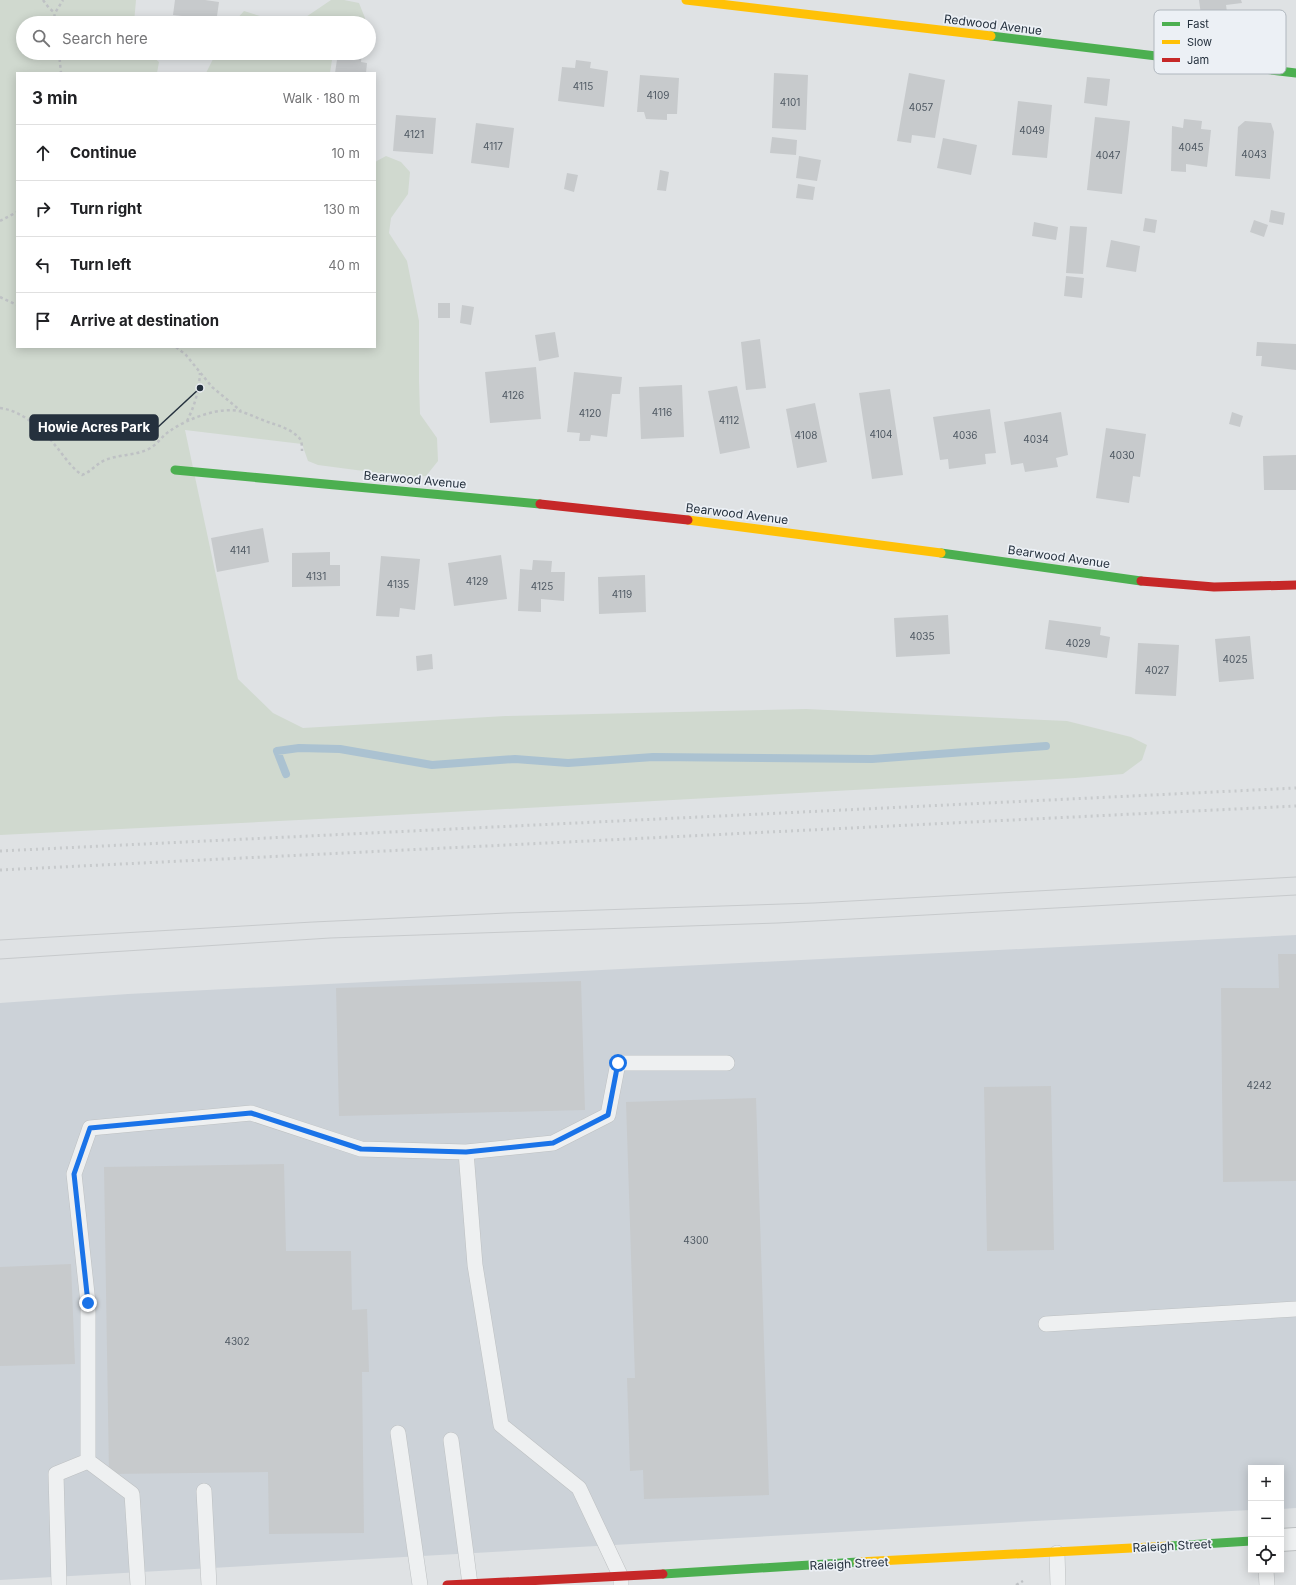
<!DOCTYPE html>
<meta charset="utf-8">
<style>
body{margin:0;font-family:Inter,sans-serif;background:#f2f2f2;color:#202124}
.controls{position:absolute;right:12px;bottom:12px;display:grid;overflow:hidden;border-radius:0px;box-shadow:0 2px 10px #0003}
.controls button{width:36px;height:36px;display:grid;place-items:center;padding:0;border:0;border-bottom:1px solid #e0e0e0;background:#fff;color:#202124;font:20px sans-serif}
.stop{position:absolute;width:12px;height:12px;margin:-9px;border:3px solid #1a73e8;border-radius:50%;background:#fff}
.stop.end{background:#1a73e8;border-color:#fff;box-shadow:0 1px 4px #0008}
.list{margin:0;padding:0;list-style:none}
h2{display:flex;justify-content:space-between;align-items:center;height:52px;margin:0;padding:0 16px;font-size:17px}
h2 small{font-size:13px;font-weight:400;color:#757577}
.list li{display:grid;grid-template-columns:26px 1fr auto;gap:12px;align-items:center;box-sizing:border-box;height:56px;padding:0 16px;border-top:1px solid #e0e0e0}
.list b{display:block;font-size:15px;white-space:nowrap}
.list em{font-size:13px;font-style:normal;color:#757577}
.icon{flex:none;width:22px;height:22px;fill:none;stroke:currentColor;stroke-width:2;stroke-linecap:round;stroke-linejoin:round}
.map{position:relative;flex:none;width:1296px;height:1585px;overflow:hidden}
.search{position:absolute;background:#fff;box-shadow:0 2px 10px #0003;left:16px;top:16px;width:360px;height:44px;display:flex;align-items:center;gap:10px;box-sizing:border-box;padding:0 14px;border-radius:22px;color:#757577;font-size:15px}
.panel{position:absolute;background:#fff;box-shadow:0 2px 10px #0003;left:16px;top:72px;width:360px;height:276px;border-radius:0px}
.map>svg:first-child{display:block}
</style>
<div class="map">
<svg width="1296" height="1585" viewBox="0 0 1296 1585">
<rect width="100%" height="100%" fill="#dfe2e4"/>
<path fill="#ccd2d8" d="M1296 935V1508L1281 1509V1468H1251V1510L1035 1521 0 1580V1003L128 994Z"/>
<path fill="#d0d9cf" d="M0 0H136L134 23H23V53H148L159 62 157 73H17V347H375V162L386 156 401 162 410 172 408 194 391 218 389 233 407 261 419 321V381L420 414 437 438 438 461 426 476 409 477 318 465 308 461 302 444 185 430 238 679 273 713 303 728 505 716 806 709 1067 721 1131 737 1147 745 1142 760 1123 774 1075 778 359 817 0 835Z
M331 0H344L359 3 365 18V23H297Z
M244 11 260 16 267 23H233Z
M216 53H333L330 73H206Z"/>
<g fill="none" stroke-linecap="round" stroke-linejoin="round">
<path stroke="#abc2d1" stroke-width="8" d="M286 774 277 751 299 748 340 749 432 765 515 759 568 763 653 757 872 759 1046 746"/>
</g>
<path fill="#c7cacc" d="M175 0H205L219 2 216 23H181L182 16 173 15Z
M1199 0H1241L1242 3 1226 5 1227 12 1201 15Z
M338 53 362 54 361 62 367 63 366 73H335Z
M576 60 591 62 590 68 608 71 604 107 558 101 562 67 575 68Z
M774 73 808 75 806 130 772 128Z
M909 73 945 80 935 138 912 135 911 143 897 141Z
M640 75 679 78 677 114H667V120L646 119 644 112H637Z
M1087 77 1110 79 1107 106 1084 103Z
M1018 101 1052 105 1047 158 1012 155Z
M396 115 436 118 433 154 393 151Z
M1095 117 1130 121 1122 194 1087 190Z
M1184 119 1202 121 1201 129 1211 130 1207 167 1186 164V172L1171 171 1172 126 1183 128Z
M1245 121 1271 123 1274 132 1270 179 1235 176 1238 127Z
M476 123 514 128 509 168 471 163Z
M772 137 797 140 796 155 770 153Z
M943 138 977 145 971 175 937 168Z
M799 156 821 160 817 181 796 178Z
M660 170 669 172 666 191 657 190Z
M567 173 578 175 574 192 564 189Z
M798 184 815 187 813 200 796 198Z
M1271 210 1285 213 1283 225 1269 222Z
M1145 218 1157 220 1155 233 1143 231Z
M1254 220 1268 225 1264 237 1250 232Z
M1034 222 1058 227 1056 240 1032 236Z
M1070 226 1087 227 1083 274 1066 273Z
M1111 240 1140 246 1136 272 1106 267Z
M1066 276 1084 278 1082 298 1064 296Z
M438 303H450V318H438Z
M462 305 474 307 471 325 460 323Z
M555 332 559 357 539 361 535 335Z
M760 339 766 388 746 390 741 342Z
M1257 342 1296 344V370L1261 366 1262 356H1256Z
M536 367 541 419 490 423 485 372Z
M574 372 622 377 620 394H612L607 437 591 435 590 441H579L580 433 567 432Z
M682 385 684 437 641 439 639 387Z
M737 386 750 448 720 454 708 391Z
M890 389 903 475 872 479 859 393Z
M815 403 827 462 797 468 786 409Z
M990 409 996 453 985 454 986 464 949 469 948 459 940 460 933 417Z
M1061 412 1068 455 1056 458 1058 467 1025 472 1023 463 1011 465 1004 422Z
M1232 412 1243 416 1240 427 1229 424Z
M1106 428 1146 434 1140 477 1133 476 1129 503 1096 498Z
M1296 455V490H1264L1263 456Z
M263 528 269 562 217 572 211 538Z
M330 552V565H340V586L292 587V553Z
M501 555 507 599 454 606 448 563Z
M381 556 420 559 415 610 400 608 399 617 376 616Z
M533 560 552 561 551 572H565L564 601 541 599V612L518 611 520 569 532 570Z
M645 575 646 612 599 614 598 577Z
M948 615 950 654 896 657 894 618Z
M1049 620 1101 627 1100 635 1110 637 1107 658 1045 649Z
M1250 636 1254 679 1219 682 1215 639Z
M1138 643 1179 645 1176 696 1135 694Z
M432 654 433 669 417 671 416 656Z
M1278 954H1296V1181L1223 1182 1221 988H1279Z
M581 981 585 1110 339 1116 336 988Z
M1051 1086 1054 1250 987 1251 984 1087Z
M756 1098 769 1495 644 1499 643 1470 630 1471 627 1378H635L626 1102Z
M284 1164 286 1251H351L352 1310 367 1309 369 1372H362L364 1533 269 1534 268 1472 109 1474 104 1167Z
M71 1264 75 1364 0 1366V1267Z"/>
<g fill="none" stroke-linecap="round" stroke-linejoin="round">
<defs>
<path id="lane" d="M466 1152 553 1143 608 1115 618 1063H727
M1046 1324 1296 1309
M398 1433 420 1585
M451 1440 470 1584
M204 1491 209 1585
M1057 1553 1058 1585
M1266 1570 1267 1585
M59 1585 56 1474 88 1461
M138 1585 132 1494 88 1461V1303L74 1174 90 1128 251 1113 361 1149 466 1152 475 1265 501 1425 579 1488 621 1577V1585"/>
<path id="street" d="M1281 1540 1296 1539"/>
</defs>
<use href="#lane" stroke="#bdc0c2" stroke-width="16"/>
<use href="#street" stroke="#bdc0c2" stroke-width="24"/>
<path stroke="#bec1c4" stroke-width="2.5" stroke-dasharray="3 3" stroke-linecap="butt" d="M43 0 49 8 55 13
M53 23 55 13 63 0
M59 53 61 73
M0 221 17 212
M0 297 17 305
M176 347 186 355 212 387 241 411
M0 408C24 411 45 432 59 450 66 459 73 469 82 475 91 472 96 464 105 460 120 454 138 456 152 447 159 442 163 435 170 431 186 419 223 405 242 412 252 415 261 420 271 423 280 426 293 430 300 439 302 442 302 447 302 451
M187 421C195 405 199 390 200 373
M1016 1585 1023 1581"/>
<use href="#lane" stroke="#eef0f1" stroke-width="15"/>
<use href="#street" stroke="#eef0f1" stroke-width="22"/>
<path stroke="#4caf50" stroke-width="9" d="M991 36 1296 73
M175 470 540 504
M941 553 1141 581
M1170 1546 1251 1541
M663 1574 858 1562"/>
<path stroke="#ffc107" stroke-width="9" d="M686 0 991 36
M688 520 941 553
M858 1562 1170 1546"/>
<path stroke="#c62828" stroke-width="9" d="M540 504 688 520
M1141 581 1214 587 1296 585
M447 1585 663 1574"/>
<path stroke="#c7cacc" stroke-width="1" d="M0 940 313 922 507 913 814 903 1296 877
M0 959 330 938 778 923 1296 895"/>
<path stroke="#c7cacc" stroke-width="3" stroke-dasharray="2 4" stroke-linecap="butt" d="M0 851 1296 788
M0 870 1296 806"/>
</g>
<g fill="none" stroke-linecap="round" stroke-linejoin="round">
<path stroke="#1a73e8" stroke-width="5" d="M88 1303 74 1174 90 1128 251 1113 361 1149 466 1152 553 1143 608 1115 618 1063"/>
</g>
<g text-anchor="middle" stroke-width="3.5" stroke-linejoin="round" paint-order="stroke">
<g font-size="10" fill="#4e5862">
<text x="583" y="90">4115</text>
<text x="658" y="99">4109</text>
<text x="790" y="106">4101</text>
<text x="921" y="111">4057</text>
<text x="1032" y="134">4049</text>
<text x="414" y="138">4121</text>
<text x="493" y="150">4117</text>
<text x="1191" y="151">4045</text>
<text x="1254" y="158">4043</text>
<text x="1108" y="159">4047</text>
<text x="513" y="399">4126</text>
<text x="662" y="416">4116</text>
<text x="590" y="417">4120</text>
<text x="729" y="424">4112</text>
<text x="881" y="438">4104</text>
<text x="806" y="439">4108</text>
<text x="965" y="439">4036</text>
<text x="1036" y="443">4034</text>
<text x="1122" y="459">4030</text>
<text x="240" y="554">4141</text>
<text x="316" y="580">4131</text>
<text x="477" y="585">4129</text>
<text x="398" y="588">4135</text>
<text x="542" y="590">4125</text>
<text x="622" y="598">4119</text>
<text x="922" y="640">4035</text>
<text x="1078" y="647">4029</text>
<text x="1235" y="663">4025</text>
<text x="1157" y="674">4027</text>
<text x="1259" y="1089">4242</text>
<text x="696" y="1244">4300</text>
<text x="237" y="1345">4302</text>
</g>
<g font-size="12" fill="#25313e" stroke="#ecf0f5">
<text transform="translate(993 25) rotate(7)" y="4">Redwood Avenue</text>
<text transform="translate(415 480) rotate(5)" y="4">Bearwood Avenue</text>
<text transform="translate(737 514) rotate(7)" y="4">Bearwood Avenue</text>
<text transform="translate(1059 557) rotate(8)" y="4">Bearwood Avenue</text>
<text transform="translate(1172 1546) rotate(-3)" y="4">Raleigh Street</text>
<text transform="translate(849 1564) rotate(-3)" y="4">Raleigh Street</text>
</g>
</g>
<rect x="1154" y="10" width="132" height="64" rx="6" fill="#ecf0f5" stroke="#b0b7be" stroke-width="1"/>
<rect x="1162" y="22" width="18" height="4" fill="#4caf50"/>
<rect x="1162" y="40" width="18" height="4" fill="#ffc107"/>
<rect x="1162" y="58" width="18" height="4" fill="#c62828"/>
<g font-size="11" fill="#25313e">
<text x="1187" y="28">Fast</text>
<text x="1187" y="46">Slow</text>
<text x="1187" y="64">Jam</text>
</g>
<path fill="none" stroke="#25313e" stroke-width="1.5" d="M200 388L158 427"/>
<circle fill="#25313e" stroke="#ecf0f5" stroke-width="1.5" cx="200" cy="388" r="4"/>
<rect fill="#25313e" stroke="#25313e" stroke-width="1.5" x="30" y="415" width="128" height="25" rx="4"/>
<g font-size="13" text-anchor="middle" font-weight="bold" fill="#fff">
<text x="94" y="432">Howie Acres Park</text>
</g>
</svg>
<div class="controls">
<button>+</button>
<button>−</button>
<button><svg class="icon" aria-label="locate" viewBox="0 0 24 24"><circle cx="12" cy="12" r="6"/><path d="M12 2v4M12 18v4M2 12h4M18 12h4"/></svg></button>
</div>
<div class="stop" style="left:618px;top:1063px"></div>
<div class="stop end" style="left:88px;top:1303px"></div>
<div class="search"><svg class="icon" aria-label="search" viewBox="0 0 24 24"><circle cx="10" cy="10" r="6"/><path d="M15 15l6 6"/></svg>Search here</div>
<section class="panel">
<h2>3 min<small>Walk · 180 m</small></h2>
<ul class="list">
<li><svg class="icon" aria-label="ahead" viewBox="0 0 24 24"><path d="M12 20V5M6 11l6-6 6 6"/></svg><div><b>Continue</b></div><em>10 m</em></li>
<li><svg class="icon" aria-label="right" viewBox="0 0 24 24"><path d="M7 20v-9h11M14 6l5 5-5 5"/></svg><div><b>Turn right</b></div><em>130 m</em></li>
<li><svg class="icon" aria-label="left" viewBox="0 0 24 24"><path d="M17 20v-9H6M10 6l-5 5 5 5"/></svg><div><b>Turn left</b></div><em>40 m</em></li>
<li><svg class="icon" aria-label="arrive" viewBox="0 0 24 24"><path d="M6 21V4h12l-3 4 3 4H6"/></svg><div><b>Arrive at destination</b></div></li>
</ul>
</section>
</div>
